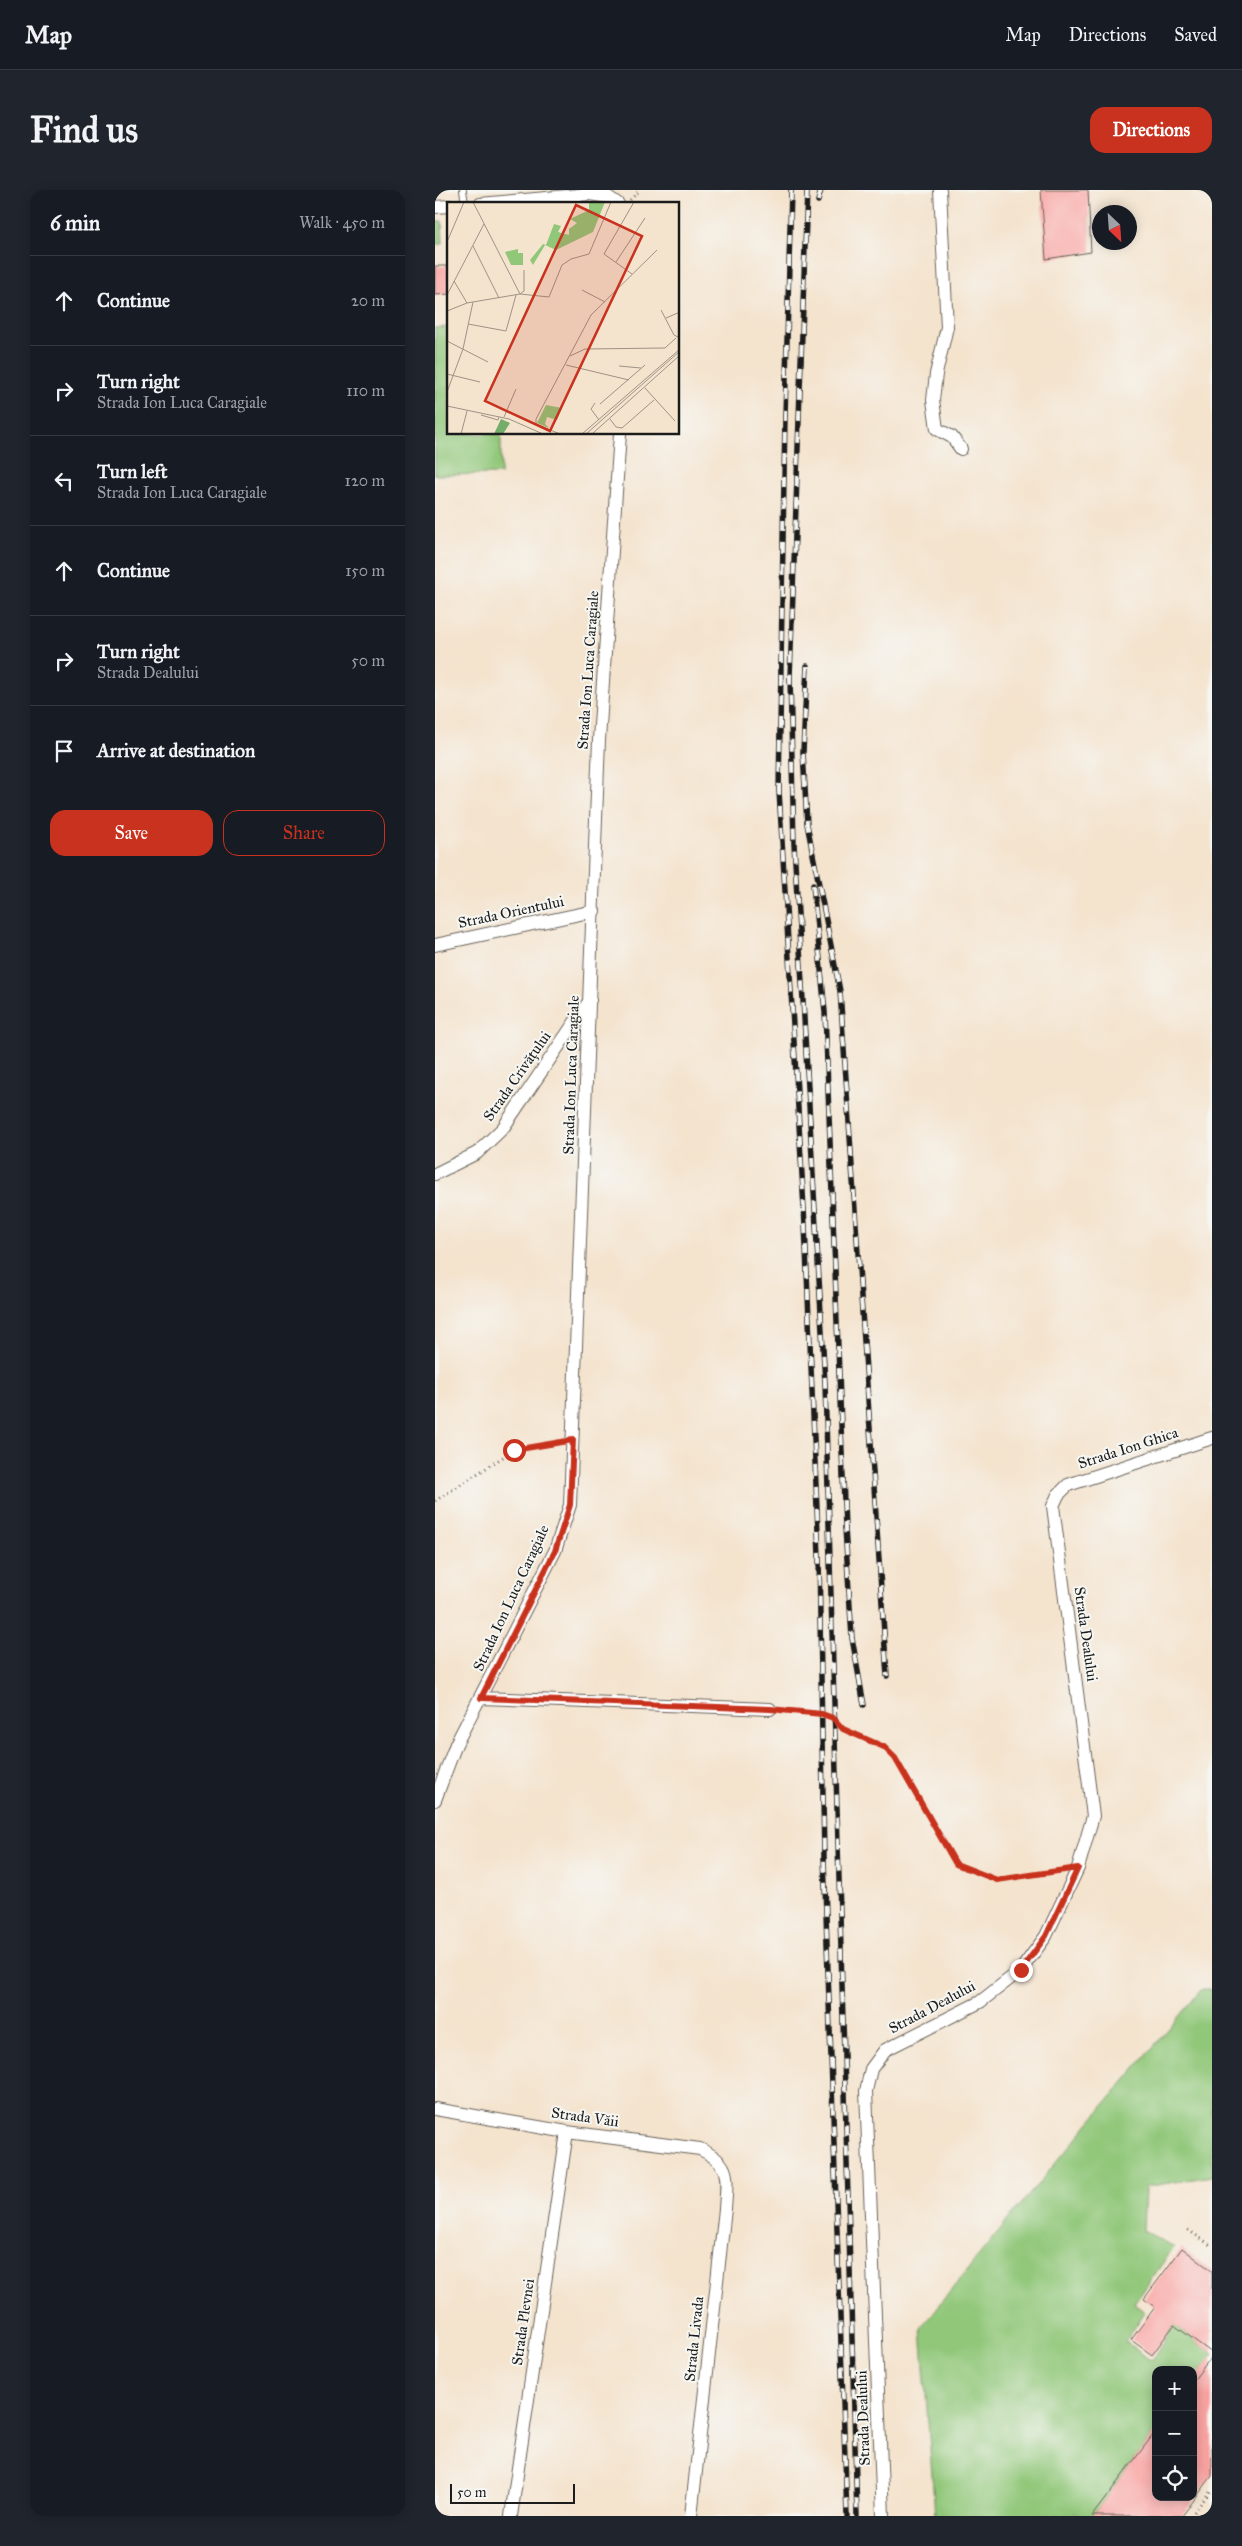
<!DOCTYPE html>
<meta charset="utf-8">
<style>
body{margin:0;font-family:"IM FELL Great Primer",serif;background:#20242c;color:#f1f3f6}
.controls{position:absolute;right:15px;bottom:15px;display:grid;overflow:hidden;border-radius:10px;box-shadow:0 2px 12px #0003}
.controls button{width:45px;height:45px;display:grid;place-items:center;padding:0;border:0;border-bottom:1px solid #363941;background:#171b24;color:#f1f3f6;font:25px sans-serif}
.compass{position:absolute;left:657px;top:15px;width:45px;height:45px;border-radius:50%;background:#171b24;box-shadow:0 2px 12px #0003;rotate:155deg}
.scale{position:absolute;left:15px;bottom:12px;width:125px;box-sizing:border-box;padding-left:5px;border:2px solid #1c1c1c;border-top:0;font-size:14px;line-height:18px;white-space:nowrap;color:#1c1c1c;-webkit-text-stroke:4px #f6f6f2;paint-order:stroke}
.stop{position:absolute;width:15px;height:15px;margin:-11px;border:4px solid #c8321e;border-radius:50%;background:#fff}
.stop.end{background:#c8321e;border-color:#fff;box-shadow:0 1px 5px #0008}
.list{margin:0;padding:0;list-style:none}
h2{display:flex;justify-content:space-between;align-items:center;height:65px;margin:0;padding:0 20px;font-size:21px}
h2 small{font-size:16px;font-weight:400;color:#9ea1a6}
.list li{display:grid;grid-template-columns:32px 1fr auto;gap:15px;align-items:center;box-sizing:border-box;height:90px;padding:0 20px;border-top:1px solid #363941}
.list b{display:block;font-size:19px;white-space:nowrap}
.list p{margin:0;font-size:16px;white-space:nowrap;color:#9ea1a6}
.list em{font-size:16px;font-style:normal;color:#9ea1a6}
.actions{display:flex;gap:10px;padding:15px 20px}
.actions a{flex:1;padding:11px 0;border:1px solid #c8321e;border-radius:15px;text-align:center;font-size:18px;color:#c8321e}
.actions .main{background:#c8321e;color:#fff}
.icon{flex:none;width:28px;height:28px;fill:none;stroke:currentColor;stroke-width:2;stroke-linecap:round;stroke-linejoin:round}
.map{position:relative;flex:none;width:777px;height:2326px;overflow:hidden;border-radius:15px}
header{display:flex;align-items:center;gap:30px;box-sizing:border-box;height:70px;padding:0 25px;background:#171b24;border-bottom:1px solid #363941}
header strong{font-size:24px}
nav{display:flex;gap:28px;margin-inline-start:auto;font-size:18px}
.intro{display:flex;align-items:center;justify-content:space-between;box-sizing:border-box;height:120px;padding:0 30px}
h1{margin:0;font-size:35px}
.button{padding:12px 22px;border-radius:15px;background:#c8321e;color:#fff;font-size:18px;font-weight:700}
main{display:flex;gap:30px;padding:0 30px}
aside{flex:1;background:#171b24;border-radius:15px;box-shadow:0 2px 12px #0003}
.map>svg:first-child{display:block}
</style>
<header>
<strong>Map</strong>
<nav><a>Map</a><a>Directions</a><a>Saved</a></nav>
</header>
<div class="intro"><h1>Find us</h1><a class="button">Directions</a></div>
<main>
<aside>
<h2>6 min<small>Walk · 450 m</small></h2>
<ul class="list">
<li><svg class="icon" aria-label="ahead" viewBox="0 0 24 24"><path d="M12 20V5M6 11l6-6 6 6"/></svg><div><b>Continue</b></div><em>20 m</em></li>
<li><svg class="icon" aria-label="right" viewBox="0 0 24 24"><path d="M7 20v-9h11M14 6l5 5-5 5"/></svg><div><b>Turn right</b><p>Strada Ion Luca Caragiale</p></div><em>110 m</em></li>
<li><svg class="icon" aria-label="left" viewBox="0 0 24 24"><path d="M17 20v-9H6M10 6l-5 5 5 5"/></svg><div><b>Turn left</b><p>Strada Ion Luca Caragiale</p></div><em>120 m</em></li>
<li><svg class="icon" aria-label="ahead" viewBox="0 0 24 24"><path d="M12 20V5M6 11l6-6 6 6"/></svg><div><b>Continue</b></div><em>150 m</em></li>
<li><svg class="icon" aria-label="right" viewBox="0 0 24 24"><path d="M7 20v-9h11M14 6l5 5-5 5"/></svg><div><b>Turn right</b><p>Strada Dealului</p></div><em>50 m</em></li>
<li><svg class="icon" aria-label="arrive" viewBox="0 0 24 24"><path d="M6 21V4h12l-3 4 3 4H6"/></svg><div><b>Arrive at destination</b></div></li>
</ul>
<div class="actions"><a class="main">Save</a><a>Share</a></div>
</aside>
<div class="map">
<svg width="777" height="2326" viewBox="0 0 777 2326">
<rect width="100%" height="100%" fill="#f6f6f2"/>
<filter id="ink" filterUnits="userSpaceOnUse"><feTurbulence type="fractalNoise" baseFrequency=".02" numOctaves="2"/><feDisplacementMap in="SourceGraphic" scale="10" xChannelSelector="R" yChannelSelector="G"/><feConvolveMatrix kernelMatrix="1 2 1 2 8 2 1 2 1" color-interpolation-filters="sRGB"/></filter>
<filter id="wash" filterUnits="userSpaceOnUse"><feTurbulence type="fractalNoise" baseFrequency=".0096" numOctaves="4" result="noise"/><feDisplacementMap in="SourceGraphic" scale="20" xChannelSelector="R" yChannelSelector="G"/><feGaussianBlur stdDeviation="1.12" result="paint"/><feColorMatrix in="noise" values="0 0 0 0 0 0 0 0 0 0 0 0 0 0 0 0 0 1.4 0 .05"/><feComposite in="paint" operator="in"/></filter>
<g filter="url(#wash)">
<rect width="100%" height="100%" fill="#f4e3cd"/>
<path fill="#91c779" stroke="#56724a" d="M7 31 8 54H0V32Z
M14 137V244H66V284L0 285V138Z
M766 1800H777V1986L710 1997 708 2041 739 2057 699 2114 710 2122 690 2152 717 2171 739 2135 777 2163V2166L758 2191V2180H721V2241L657 2326H644L640 2323 638 2326H500L486 2138 557 2049Z"/>
<g id="blocks">
<path fill="#f9a3a1" d="M606 0H653L656 62 611 69Z
M0 76H14V104L0 105Z
M747 2058 777 2081V2163L739 2135 717 2165 696 2150 720 2117 709 2109Z
M777 2166V2286L747 2326H657L721 2241V2307H758V2191Z"/>
</g>
</g>
<g filter="url(#ink)">
<use href="#blocks" fill-opacity="0" stroke="#68625a" stroke-width="1"/>
<g fill="none" stroke-linecap="round" stroke-linejoin="round">
<defs>
<path id="lane" d="M28 0 30 14
M776 0 777 3"/>
<path id="street" d="M505 0 512 137 501 184 498 210 502 239 517 247 526 259
M45 14 155 4 173 7 183 14
M0 17 14 16
M0 755 159 721
M0 984 42 963 68 938 155 810
M46 1508 335 1519
M0 1610 21 1554 120 1361 135 1315 164 550 185 244
M0 1919 132 1942 265 1959C297 1974 292 1987 290 2019L256 2326
M76 2326 132 1942
M448 2326 431 1901 436 1879 450 1860 545 1812 586 1780 611 1746 643 1678 658 1626 618 1316 623 1305 633 1295 777 1248"/>
</defs>
<use href="#lane" stroke="#68625a" stroke-width="8"/>
<use href="#street" stroke="#68625a" stroke-width="14"/>
<path stroke="#68625a" stroke-width="3" stroke-dasharray="1 4" stroke-linecap="butt" d="M195 10 205 0
M0 1311 79 1260 124 1253
M348 1520 387 1524 398 1528 408 1539 449 1557 460 1568 521 1675 562 1690 628 1681
M753 2040 777 2056
M756 2326 777 2299"/>
<use href="#lane" stroke="#fff" stroke-width="6"/>
<use href="#street" stroke="#fff" stroke-width="12"/>
<defs>
<path id="rail" d="M356 0 350 226 344 601 370 1035 384 1366 389 1667 412 2326
M372 0 355 488 359 654 390 1193 422 2326
M383 11 386 0
M372 476 368 562 372 634 405 801 452 1486
M378 695 390 822 410 1338 417 1448 429 1515"/>
</defs>
<use href="#rail" stroke="#1c1c1c" stroke-width="5.5"/>
<use href="#rail" stroke="#f6f6f2" stroke-width="4" stroke-dasharray="11" stroke-linecap="butt"/>
</g>
</g>
<g fill="none" stroke-linecap="round" stroke-linejoin="round" filter="url(#ink)">
<path stroke="#c8321e" stroke-width="6" d="M79 1260 138 1250 135 1315 120 1361 46 1508 335 1519 387 1524 398 1528 408 1539 449 1557 460 1568 521 1674 562 1690 643 1678 611 1746 586 1780"/>
</g>
<g text-anchor="middle" stroke-width="4" stroke-linejoin="round" paint-order="stroke">
<g font-size="15" fill="#1c1c1c" stroke="#f6f6f2">
<text transform="translate(153 480) rotate(-86)" y="5">Strada Ion Luca Caragiale</text>
<text transform="translate(76 722) rotate(-12)" y="5">Strada Orientului</text>
<text transform="translate(136 885) rotate(-88)" y="5">Strada Ion Luca Caragiale</text>
<text transform="translate(82 886) rotate(-55)" y="5">Strada Crivățului</text>
<text transform="translate(693 1258) rotate(-18)" y="5">Strada Ion Ghica</text>
<text transform="translate(76 1408) rotate(-65)" y="5">Strada Ion Luca Caragiale</text>
<text transform="translate(651 1444) rotate(82)" y="5">Strada Dealului</text>
<text transform="translate(497 1817) rotate(-28)" y="5">Strada Dealului</text>
<text transform="translate(150 1927) rotate(8)" y="5">Strada Văii</text>
<text transform="translate(88 2132) rotate(-82)" y="5">Strada Plevnei</text>
<text transform="translate(259 2149) rotate(-84)" y="5">Strada Livada</text>
<text transform="translate(428 2228) rotate(-92)" y="5">Strada Dealului</text>
</g>
</g>
<g transform="translate(12 12)">
<rect width="232" height="232" fill="#f4e3cd"/>
<path d="M142 0H158L146 30 109 48 98 43 86 63 83 58 96 42 99 43 107 22 114 24 111 30 122 33V27L130 21 123 17 142 8ZM71 47V51H76V63H64L58 50ZM99 203 115 206 110 218 100 215 98 222 102 226 90 221Z" fill="#91c779"/>
<path d="M54 217 63 221 56 232H47Z" fill="#74ac69"/>
<path fill="none" stroke="#9e9386" stroke-width="1" d="M26 0 73 92M0 40 17 0M26 44 52 96M169 60 198 16M185 72 157 52 187 0M7 79 20 101M135 88 158 100M73 92 77 89V68M0 93 37 22M214 108 227 133 233 136M0 109 20 101 73 92 102 95 115 63 124 57 142 52 164 0M219 116 233 110M21 122 59 129 69 93M0 139 41 160M123 154 138 147 218 146 229 136M119 163 182 178M172 164 194 166M0 172 33 180M198 186 228 219M0 190 16 147 26 100M148 201 144 207 152 218M153 202 198 163M0 204 62 217 96 232M34 213 51 218 52 215M57 215 69 187M163 217 169 225 175 226 207 198M14 232 20 209M113 232 89 222V217L144 113 210 48M135 232 233 147M139 232 233 149M145 232 233 153"/>
<path fill="#c8321e" fill-opacity="0.15" stroke="#c8321e" stroke-width="2.5" d="M129 3 195 34 103 229 38 199Z"/>
<rect width="232" height="232" fill="none" stroke="#1c1c1c" stroke-width="2.5"/>
</g>
</svg>
<div class="controls">
<button>+</button>
<button>−</button>
<button><svg class="icon" aria-label="locate" viewBox="0 0 24 24"><circle cx="12" cy="12" r="6"/><path d="M12 2v4M12 18v4M2 12h4M18 12h4"/></svg></button>
</div>
<svg class="compass" viewBox="-18 -18 36 36"><path d="M0-13l5 13h-10z" fill="#e53935"/><path d="M0 13l5-13h-10z" fill="#9ea1a6"/></svg>
<div class="scale">50 m</div>
<div class="stop" style="left:79px;top:1260px"></div>
<div class="stop end" style="left:586px;top:1780px"></div>
</div>
</main>
